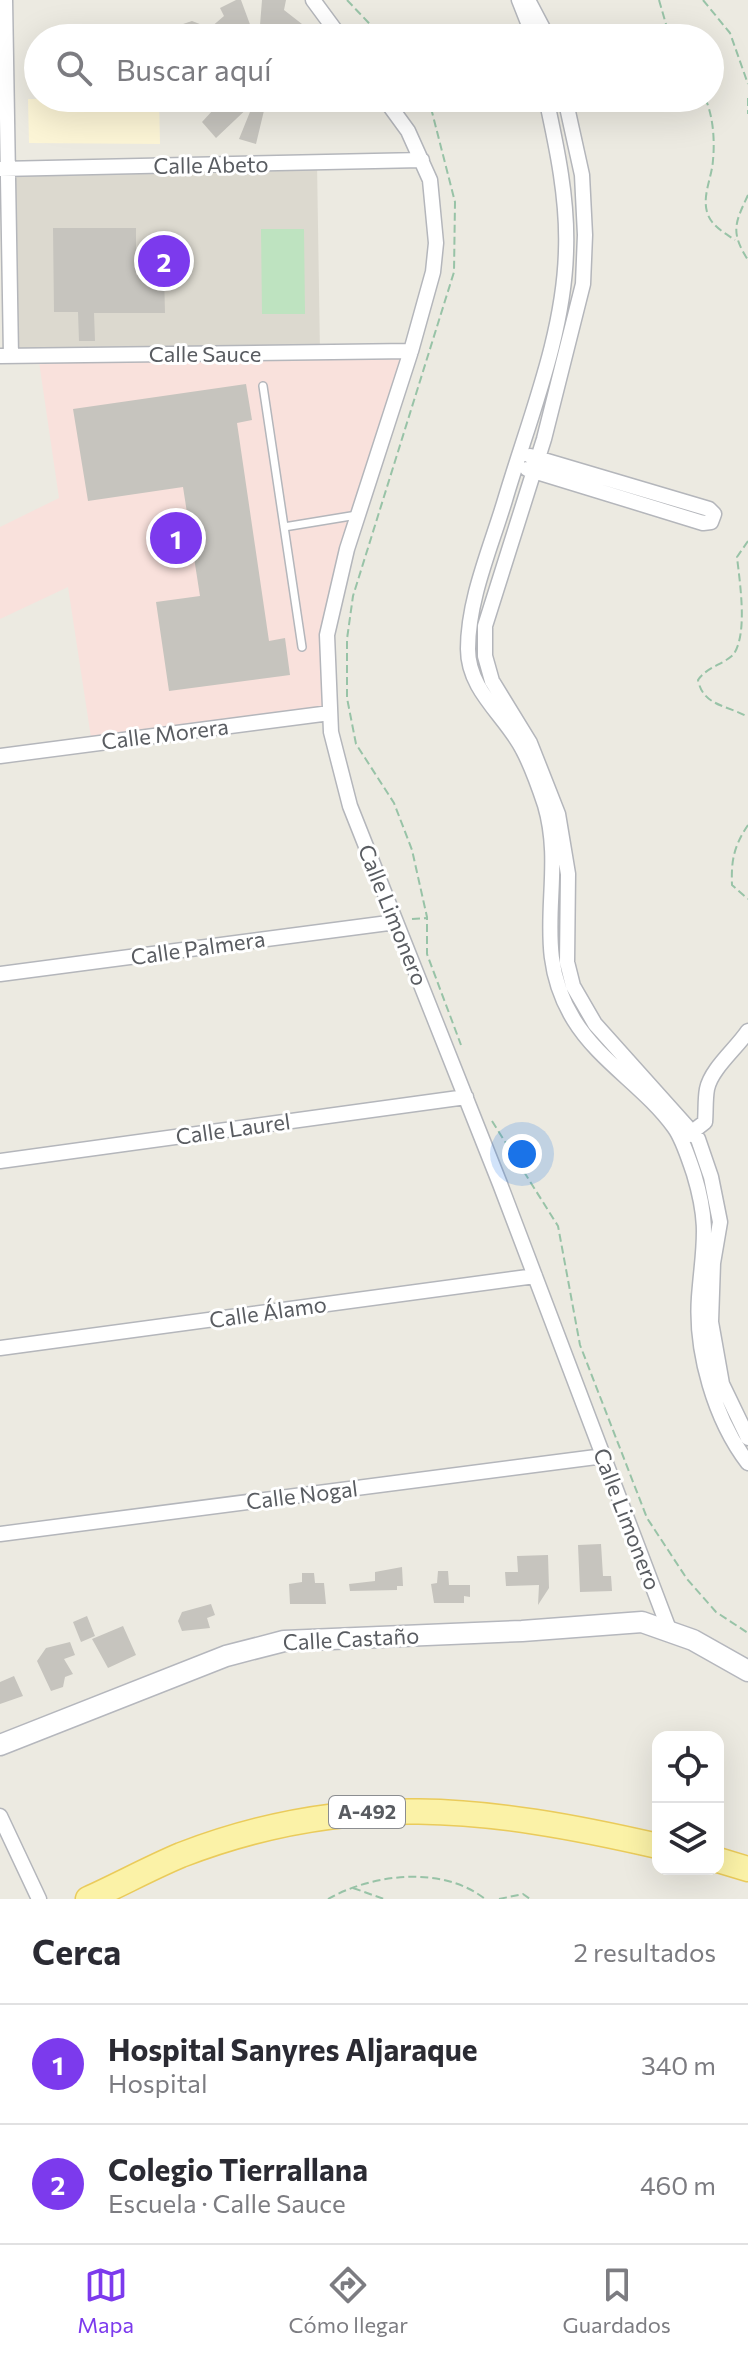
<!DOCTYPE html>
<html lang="es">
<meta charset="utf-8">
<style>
body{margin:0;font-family:Commissioner,sans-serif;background:#f2f2f3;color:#2b2b33}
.controls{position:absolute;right:24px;bottom:24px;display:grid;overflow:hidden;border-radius:16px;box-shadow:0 8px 32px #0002}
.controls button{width:72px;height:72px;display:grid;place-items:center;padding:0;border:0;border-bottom:2px solid #e1e1e2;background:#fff;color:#2b2b33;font:40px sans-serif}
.you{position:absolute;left:522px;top:1154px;width:28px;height:28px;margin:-20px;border:6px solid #fff;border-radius:50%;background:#1a73e8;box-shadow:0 0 0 12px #1a73e833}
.badge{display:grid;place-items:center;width:52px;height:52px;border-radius:50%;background:#7c3aed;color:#fff;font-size:26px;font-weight:700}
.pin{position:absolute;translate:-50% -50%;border:4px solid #fff;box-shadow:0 2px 8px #0006}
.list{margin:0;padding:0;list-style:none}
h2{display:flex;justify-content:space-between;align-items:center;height:104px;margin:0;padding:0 32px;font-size:34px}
h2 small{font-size:26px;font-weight:400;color:#7c7c81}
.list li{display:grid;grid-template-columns:52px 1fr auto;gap:24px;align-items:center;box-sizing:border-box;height:120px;padding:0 32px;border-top:2px solid #e1e1e2}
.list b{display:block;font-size:30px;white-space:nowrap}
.list p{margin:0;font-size:26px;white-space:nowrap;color:#7c7c81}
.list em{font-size:26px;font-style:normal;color:#7c7c81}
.icon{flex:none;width:44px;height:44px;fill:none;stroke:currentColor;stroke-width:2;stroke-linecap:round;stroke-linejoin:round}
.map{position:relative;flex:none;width:748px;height:1899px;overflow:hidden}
.search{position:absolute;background:#fff;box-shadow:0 8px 32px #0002;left:24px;right:24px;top:24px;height:88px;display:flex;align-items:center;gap:20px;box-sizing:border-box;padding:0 28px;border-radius:44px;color:#7c7c81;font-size:30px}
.sheet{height:344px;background:#fff}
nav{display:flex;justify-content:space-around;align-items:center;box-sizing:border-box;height:112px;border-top:2px solid #e1e1e2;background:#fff;font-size:22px;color:#7c7c81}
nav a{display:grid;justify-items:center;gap:4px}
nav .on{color:#7c3aed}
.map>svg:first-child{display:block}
</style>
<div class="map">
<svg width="748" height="1899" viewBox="0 0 748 1899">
<rect width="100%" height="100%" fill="#eceae1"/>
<path fill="#fcf5d6" d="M159 98 160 144 29 143 28 99Z"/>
<path fill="#dcd9cf" d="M317 163 320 353 11 356 8 169Z"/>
<path fill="#f9e1dc" d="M411 351 327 635 330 713 92 744 68 587 0 619V527L59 498 38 355Z"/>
<path fill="#bee3c0" d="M261 229H304L305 314H262Z"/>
<path fill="#c6c4be" d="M236 0H241L255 38H171L177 26 192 21 210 28 224 16 220 8Z
M262 0H286L284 10 311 31 306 38H259Z
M224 98H267L256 144 239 139 254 102 216 138 202 122Z
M53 228H136V275L164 274 165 313H94L95 341H79L78 312H54Z
M246 384 252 420 237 423 269 641 285 638 290 675 169 691 156 602 200 596 183 487 88 501 73 409Z
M601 1544 603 1576H611L612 1591 580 1592 578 1545Z
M548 1555 549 1588 538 1605 539 1585 506 1586 505 1572H518L517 1556Z
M402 1567 403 1586H397V1590L350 1591 349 1584 375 1581V1572Z
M438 1571H448L449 1585H470V1597L464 1596V1603H434L431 1584 437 1583Z
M302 1573H314L315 1583H324L326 1604H290L289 1584 302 1582Z
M211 1604 215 1615 207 1618 210 1628 182 1631 178 1621 182 1612Z
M87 1616 95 1636 81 1642 73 1622Z
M123 1626 136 1655 108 1668 92 1639Z
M70 1642 75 1655 64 1659 73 1674 65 1677 63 1687 51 1691 37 1661 46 1648Z
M14 1676 23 1696 0 1704V1682Z"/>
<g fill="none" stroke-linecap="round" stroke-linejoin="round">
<defs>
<path id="lane" d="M263 386 302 647
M284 527 357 515"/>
<path id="street" d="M5 0 11 356
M313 0 341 38
M519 0 534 38
M528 0 548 38
M384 98 408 131 430 180 436 243 433 272 411 351 347 549 327 635 331 732 350 806 500 1184 670 1632
M546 98C557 148 568 200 566 251 564 335 529 419 505 500 491 547 468 599 468 649 468 691 506 716 523 750 532 767 539 787 545 805 567 880 528 946 574 1020 599 1061 646 1088 674 1127 683 1139 689 1160 694 1174 710 1227 703 1245 699 1297 695 1352 715 1420 748 1463
M565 98 582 175 585 235 583 284 544 439 485 626V656L492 681 530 743 558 814 568 874 567 962 573 986 595 1024 698 1139 711 1177 720 1222 713 1263 711 1322 722 1384 748 1438
M0 169 422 160
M0 356 411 351
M527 469 703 523 711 522 714 514 709 509 530 456
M0 756 330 713
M0 974 396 922
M687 1136 705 1122C706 1111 705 1100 707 1089 711 1069 736 1049 748 1031
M0 1161 466 1097
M0 1348 535 1276
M0 1534 604 1456
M0 1816 39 1899"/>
<path id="secondary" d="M0 1745 226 1656 284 1641 522 1631 642 1622 693 1640 748 1671"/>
<path id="primary" d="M718 1860 748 1869
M88 1899C119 1885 150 1868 181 1855 349 1790 488 1807 658 1846"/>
</defs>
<use href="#lane" stroke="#b4b6bb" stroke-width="10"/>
<use href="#street" stroke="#b4b6bb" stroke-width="17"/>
<use href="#secondary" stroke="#b5b7bd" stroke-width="23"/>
<use href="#primary" stroke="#eacb5b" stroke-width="27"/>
<path stroke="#98c3a7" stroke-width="2" stroke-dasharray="8 4" stroke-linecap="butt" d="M347 0 383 38
M659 0 670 38
M703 0 730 33 748 84
M424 98 431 108 455 202 454 272 353 596 347 639V698L356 744 394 803 412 850 427 917V954L461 1045
M705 98C713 115 715 140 713 160 712 178 701 197 708 215 713 227 725 233 735 240
M748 98V114
M748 195C735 223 730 232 748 260
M748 541 737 557C740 584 748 635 733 655 722 665 707 667 698 680 703 706 727 705 748 717
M748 825C734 846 731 860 732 885L748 899
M412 919 426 918
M492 1121 558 1226 580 1345 647 1518 687 1579 716 1612 748 1633
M353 1888 384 1899
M328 1899C372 1874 442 1865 485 1899
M499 1899 523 1894 530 1899"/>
<use href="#lane" stroke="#fff" stroke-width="7"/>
<use href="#street" stroke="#fff" stroke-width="14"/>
<use href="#secondary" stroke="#fff" stroke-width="20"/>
<use href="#primary" stroke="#fbf2a7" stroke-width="24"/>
</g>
<g text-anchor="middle" stroke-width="6" stroke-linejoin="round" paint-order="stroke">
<rect fill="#fff" stroke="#8b8d90" stroke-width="2" x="329" y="1796" width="76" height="32" rx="6"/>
<g font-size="20" font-weight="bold" fill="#595c61">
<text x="367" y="1819">A-492</text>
</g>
<g font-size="22" fill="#595c61" stroke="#fff">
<text transform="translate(211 165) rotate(-1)" y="8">Calle Abeto</text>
<text x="205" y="362">Calle Sauce</text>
<text transform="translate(165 734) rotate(-7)" y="8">Calle Morera</text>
<text transform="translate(393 915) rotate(68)" y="8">Calle Limonero</text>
<text transform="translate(198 948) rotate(-8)" y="8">Calle Palmera</text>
<text transform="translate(233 1129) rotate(-8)" y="8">Calle Laurel</text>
<text transform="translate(268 1312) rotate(-8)" y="8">Calle Álamo</text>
<text transform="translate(302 1495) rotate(-7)" y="8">Calle Nogal</text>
<text transform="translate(627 1519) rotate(69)" y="8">Calle Limonero</text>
<text transform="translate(351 1639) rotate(-3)" y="8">Calle Castaño</text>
</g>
</g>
</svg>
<div class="controls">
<button><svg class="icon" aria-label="locate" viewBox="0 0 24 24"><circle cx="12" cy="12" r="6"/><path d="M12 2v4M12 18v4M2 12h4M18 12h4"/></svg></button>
<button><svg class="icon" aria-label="layers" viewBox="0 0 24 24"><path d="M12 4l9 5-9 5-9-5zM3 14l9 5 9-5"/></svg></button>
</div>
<div class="you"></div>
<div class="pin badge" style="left:176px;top:538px">1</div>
<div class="pin badge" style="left:164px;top:261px">2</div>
<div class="search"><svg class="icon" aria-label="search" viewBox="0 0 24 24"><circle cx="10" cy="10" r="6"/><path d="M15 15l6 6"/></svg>Buscar aquí</div>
</div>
<section class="sheet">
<h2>Cerca<small>2 resultados</small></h2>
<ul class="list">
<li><span class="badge">1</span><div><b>Hospital Sanyres Aljaraque</b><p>Hospital</p></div><em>340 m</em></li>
<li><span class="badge">2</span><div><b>Colegio Tierrallana</b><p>Escuela · Calle Sauce</p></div><em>460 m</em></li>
</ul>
</section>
<nav>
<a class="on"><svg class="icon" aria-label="map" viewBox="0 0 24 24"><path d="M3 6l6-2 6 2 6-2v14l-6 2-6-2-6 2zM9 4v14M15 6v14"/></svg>Mapa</a>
<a><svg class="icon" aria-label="directions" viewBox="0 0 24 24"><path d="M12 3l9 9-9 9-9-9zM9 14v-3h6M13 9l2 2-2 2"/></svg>Cómo llegar</a>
<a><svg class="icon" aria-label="saved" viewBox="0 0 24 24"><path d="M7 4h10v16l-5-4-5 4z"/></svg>Guardados</a>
</nav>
